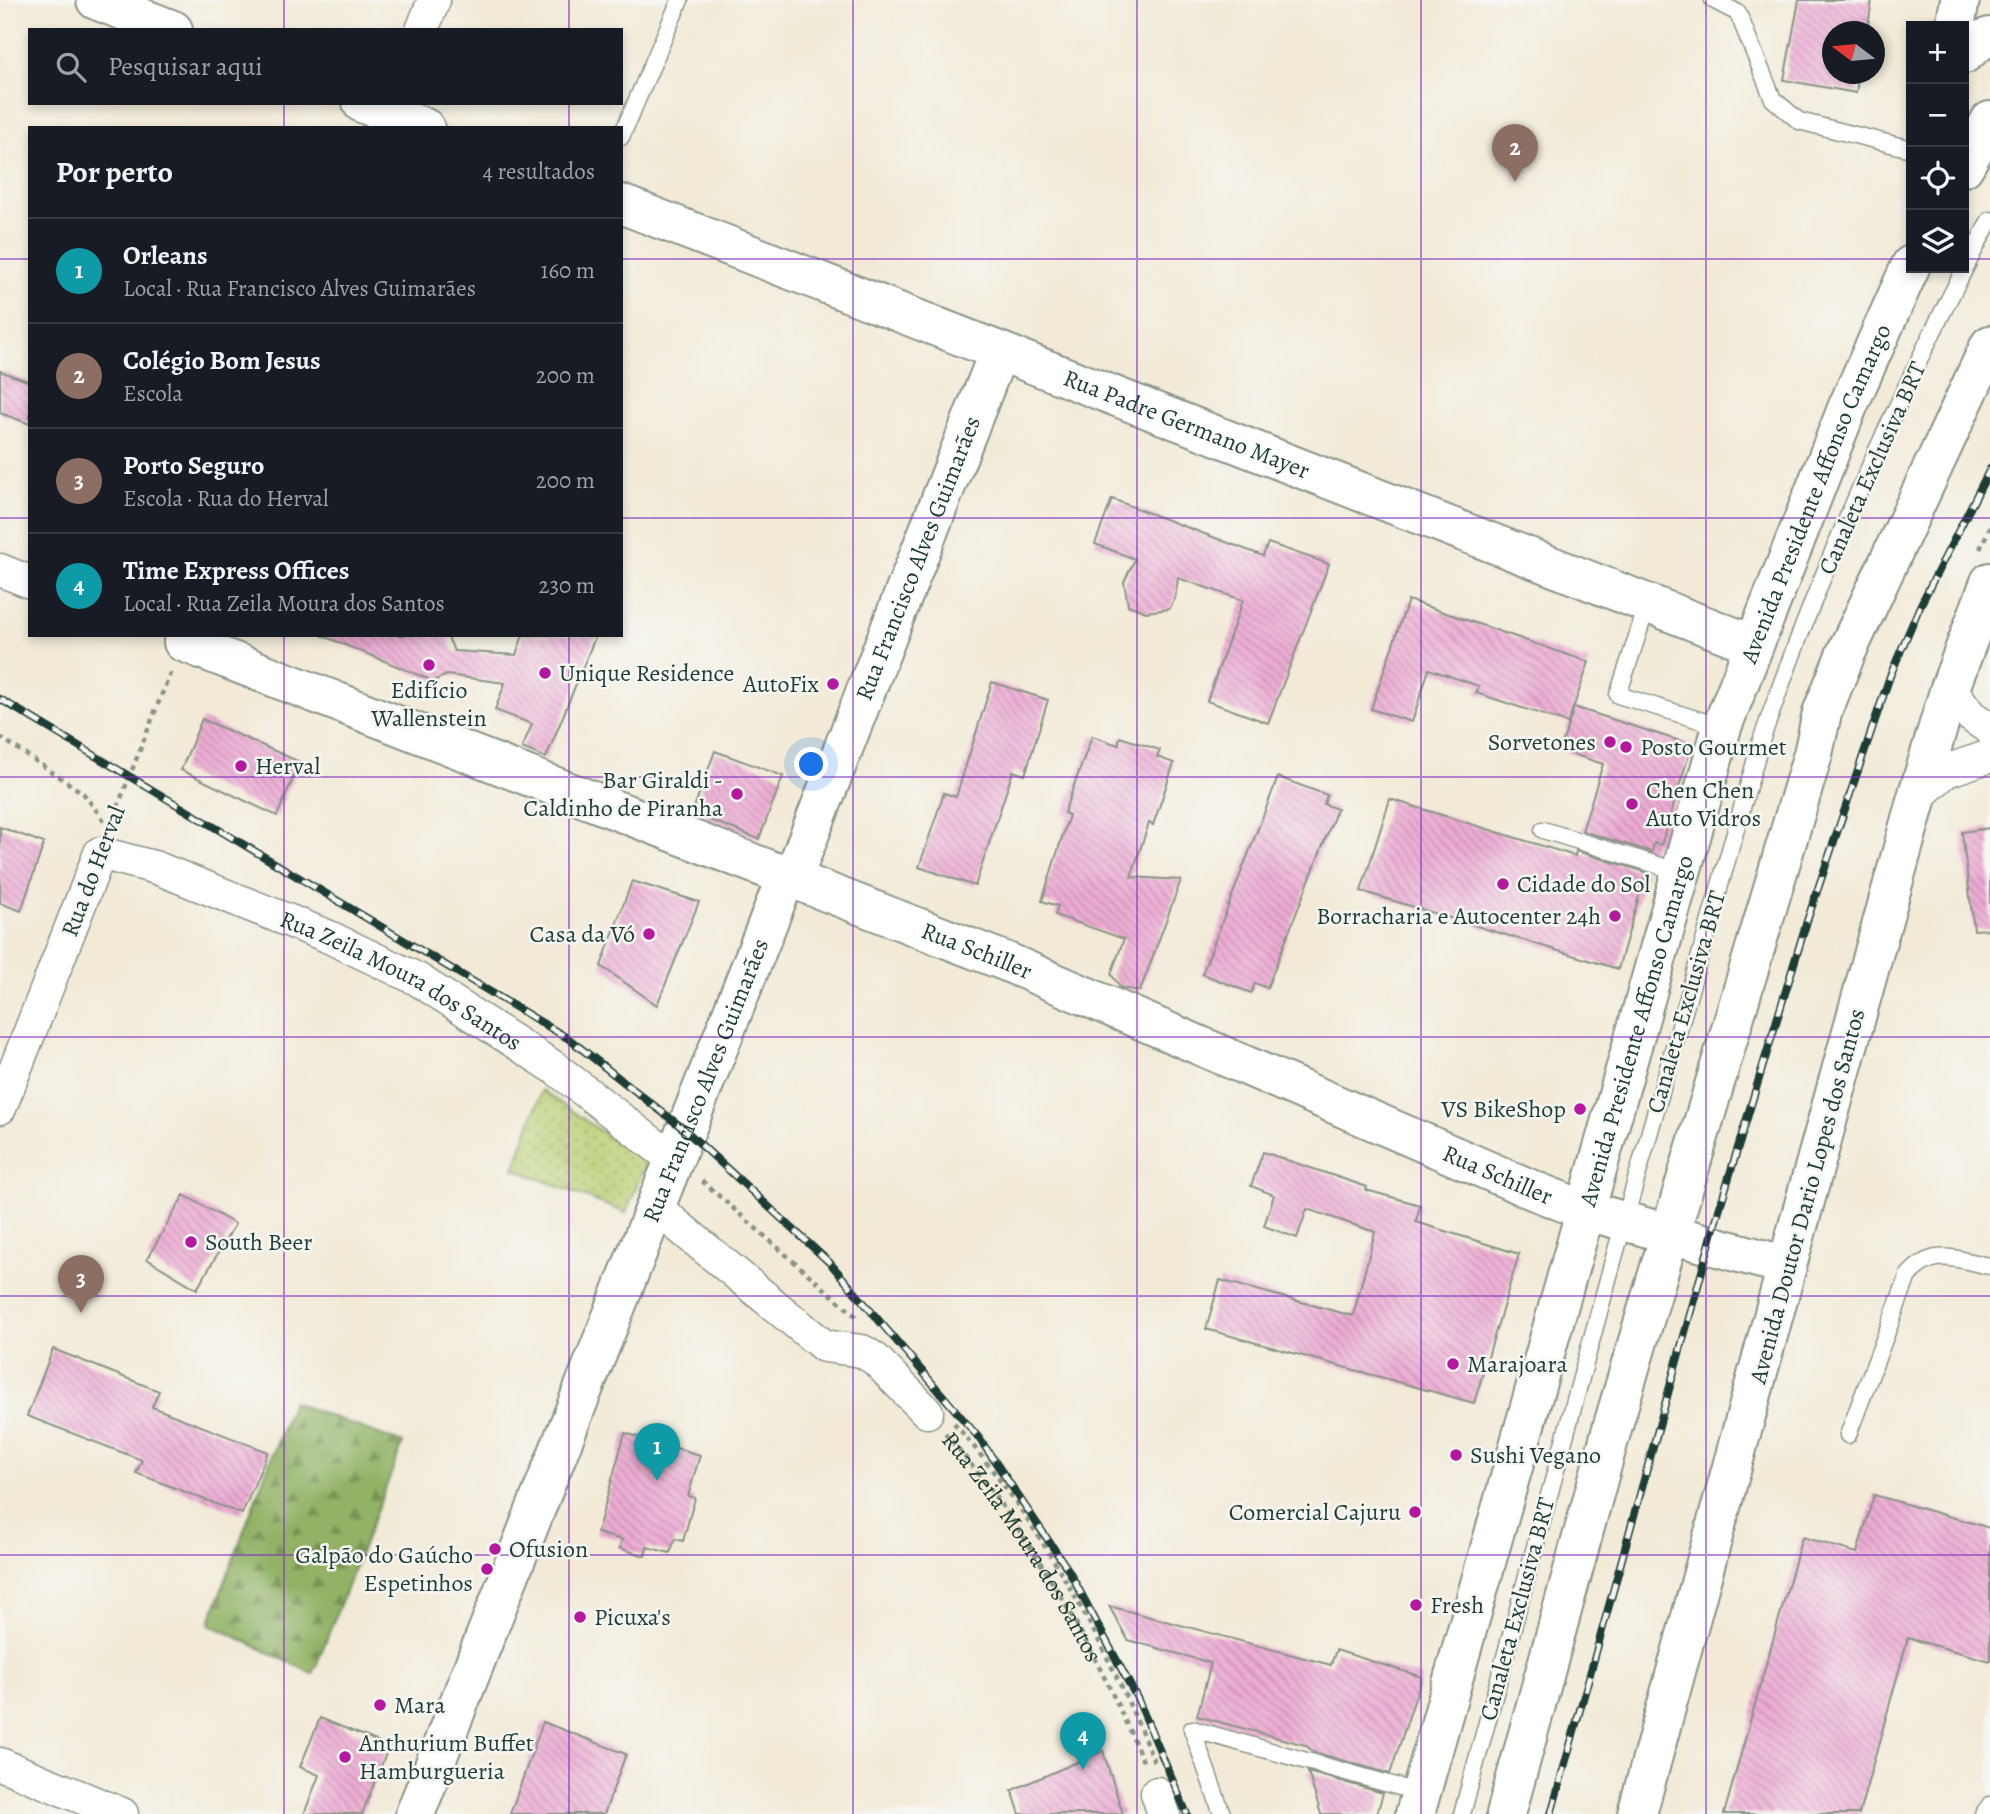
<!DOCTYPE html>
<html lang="pt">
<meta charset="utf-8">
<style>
body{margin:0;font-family:Alegreya,serif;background:#20242c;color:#f1f3f6}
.controls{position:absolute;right:21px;top:21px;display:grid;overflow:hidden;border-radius:0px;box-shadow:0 4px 10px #0003}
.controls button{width:63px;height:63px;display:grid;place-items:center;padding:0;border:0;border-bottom:2px solid #363941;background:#171b24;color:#f1f3f6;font:35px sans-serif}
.compass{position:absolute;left:1822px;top:21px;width:63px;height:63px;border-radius:50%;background:#171b24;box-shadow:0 4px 10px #0003;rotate:286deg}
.you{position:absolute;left:812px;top:765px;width:24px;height:24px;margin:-18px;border:5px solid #fff;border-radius:50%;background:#1a73e8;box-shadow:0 0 0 10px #1a73e833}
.badge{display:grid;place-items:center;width:46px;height:46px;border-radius:50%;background:#0f766e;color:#fff;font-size:23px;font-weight:700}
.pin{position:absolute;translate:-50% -58px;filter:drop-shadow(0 2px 4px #0008)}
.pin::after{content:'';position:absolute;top:37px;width:24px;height:21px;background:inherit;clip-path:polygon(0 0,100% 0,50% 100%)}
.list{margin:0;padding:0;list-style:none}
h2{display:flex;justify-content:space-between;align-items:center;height:91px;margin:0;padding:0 28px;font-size:30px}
h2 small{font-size:23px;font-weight:400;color:#9ea1a6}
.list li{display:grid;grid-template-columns:46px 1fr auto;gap:21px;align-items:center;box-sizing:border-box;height:105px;padding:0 28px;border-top:2px solid #363941}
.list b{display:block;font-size:26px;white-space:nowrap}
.list p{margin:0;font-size:23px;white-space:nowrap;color:#9ea1a6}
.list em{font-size:23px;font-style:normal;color:#9ea1a6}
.icon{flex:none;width:38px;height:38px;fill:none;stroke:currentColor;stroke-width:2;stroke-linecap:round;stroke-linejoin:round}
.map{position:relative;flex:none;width:1990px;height:1814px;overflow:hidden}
.search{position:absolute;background:#171b24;box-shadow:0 4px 10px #0003;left:28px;top:28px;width:595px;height:77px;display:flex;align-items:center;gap:18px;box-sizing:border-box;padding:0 24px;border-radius:0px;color:#9ea1a6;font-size:26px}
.panel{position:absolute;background:#171b24;box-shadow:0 4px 10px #0003;left:28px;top:126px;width:595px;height:511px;border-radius:0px}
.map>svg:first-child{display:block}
</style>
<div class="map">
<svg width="1990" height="1814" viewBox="0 0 1990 1814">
<defs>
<pattern id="forest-firs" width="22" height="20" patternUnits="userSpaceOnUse" patternTransform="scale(1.75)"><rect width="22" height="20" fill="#92b265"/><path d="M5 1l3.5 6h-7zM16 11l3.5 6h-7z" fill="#779254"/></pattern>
<pattern id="park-dots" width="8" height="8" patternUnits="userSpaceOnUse" patternTransform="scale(1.75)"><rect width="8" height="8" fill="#b9cf73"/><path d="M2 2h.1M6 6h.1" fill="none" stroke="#96a95f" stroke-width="1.8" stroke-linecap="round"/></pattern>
<pattern id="building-back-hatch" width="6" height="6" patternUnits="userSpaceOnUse" patternTransform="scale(1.75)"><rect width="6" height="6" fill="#eeacd4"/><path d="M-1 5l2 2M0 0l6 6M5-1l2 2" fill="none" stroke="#c08dad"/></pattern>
</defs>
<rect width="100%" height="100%" fill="#f6f6f2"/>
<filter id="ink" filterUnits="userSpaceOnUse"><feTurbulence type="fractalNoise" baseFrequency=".0143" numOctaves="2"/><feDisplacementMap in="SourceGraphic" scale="14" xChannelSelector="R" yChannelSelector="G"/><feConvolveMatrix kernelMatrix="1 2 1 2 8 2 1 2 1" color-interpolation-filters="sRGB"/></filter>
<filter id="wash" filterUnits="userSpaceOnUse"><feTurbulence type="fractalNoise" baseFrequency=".00686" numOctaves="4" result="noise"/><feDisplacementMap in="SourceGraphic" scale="28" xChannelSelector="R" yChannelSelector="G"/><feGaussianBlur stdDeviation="1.57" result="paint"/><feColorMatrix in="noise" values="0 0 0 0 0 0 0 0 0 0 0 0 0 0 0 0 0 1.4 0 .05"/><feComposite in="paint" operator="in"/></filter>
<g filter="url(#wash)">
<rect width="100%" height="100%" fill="#f2ead7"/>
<path fill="url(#forest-firs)" stroke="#58784c" stroke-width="2" d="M292 1402 403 1443 313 1674 209 1624Z"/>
<path fill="url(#park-dots)" stroke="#6c8654" stroke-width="2" d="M542 1090 646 1163 626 1213 514 1169Z"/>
<g id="blocks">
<path fill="url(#building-back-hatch)" d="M1799 0H1872L1867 32H1832V74H1859L1856 93 1784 80Z
M0 371 30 382V424L0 413Z
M1112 499 1263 556 1268 543 1329 564 1268 723 1207 701 1243 600 1178 578 1175 599 1169 609 1146 612 1128 605 1124 582 1135 559 1095 544Z
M1408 600 1589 662 1568 723 1476 693 1479 686 1429 669 1412 722 1371 709Z
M321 635H447L454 651 516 655 523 635H596L546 758 522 748 532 724 495 710 505 683 447 675 433 681Z
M992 682 1048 700 1025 775 1013 771 975 886 919 867 944 793 956 797Z
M1574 707 1692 745 1661 845 1654 843 1652 852 1582 831 1603 764 1560 750Z
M202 719 300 762 277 816 181 770Z
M1092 736 1118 745 1120 737 1160 750 1157 757 1174 763 1153 825 1149 823 1131 877 1181 880 1140 991 1121 988 1111 974 1124 939 1055 915 1058 906 1042 901 1069 815 1064 813Z
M715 751 783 776 759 839 692 813Z
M1278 777 1327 795 1324 804 1337 809 1267 988 1255 983 1251 993 1202 974Z
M1390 799 1575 856 1576 851 1646 872 1618 969 1361 891Z
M0 827 44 843 21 911 0 903Z
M1990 828V929L1974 930 1962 832Z
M632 881 699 902 657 1005 601 966Z
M1263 1152 1367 1187 1366 1190 1420 1205 1416 1222 1519 1254 1474 1403 1206 1329 1220 1280 1353 1316 1375 1232 1307 1209 1297 1238 1264 1226 1274 1195 1251 1186Z
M184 1195 235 1224 197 1289 147 1259Z
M53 1349 159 1391 152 1407 268 1452 242 1514 136 1473 142 1460 27 1416Z
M625 1433 700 1455 688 1496 695 1498 683 1541 675 1539 670 1553 647 1547 645 1556 619 1548 622 1540 597 1533Z
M1874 1495 1990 1528V1661L1908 1638 1859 1814H1724L1802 1537 1857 1553Z
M1109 1606 1331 1665 1336 1650 1422 1677 1390 1774 1314 1752 1305 1745 1197 1716 1211 1663 1128 1640Z
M320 1718 389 1746 362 1814H304L319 1775 300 1767Z
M543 1722 626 1754 604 1814H510Z
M1103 1751 1123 1814H1020L1012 1790Z
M1308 1772 1383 1793 1377 1814H1321Z"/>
</g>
</g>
<g filter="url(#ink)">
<use href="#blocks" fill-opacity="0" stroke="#889486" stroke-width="2"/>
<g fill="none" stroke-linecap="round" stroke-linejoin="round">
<defs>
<path id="service" d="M1713 0 1738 13 1773 99 1799 121 1911 149
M621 137 680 0
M1648 603 1618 695 1722 727
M1543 830 1680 872
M1848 1435 1908 1276C1934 1246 1956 1260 1990 1266
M1222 1814 1192 1729 1421 1793
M1462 1814 1613 1261 1761 741C1823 563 1901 387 1990 220
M1983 1814 1990 1805"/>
<g id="minor">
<path d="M422 30 434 0"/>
<path d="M0 570 30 582"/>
<path d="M1950 688 1971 716 1990 729"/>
<path d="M1917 797 1946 771 1990 756"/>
<path id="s2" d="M0 1108 100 853 157 868 327 936 417 979 555 1068 674 1160"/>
<path d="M655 1207 824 1346 862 1351 875 1359 927 1412"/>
<path d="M0 1764 122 1814"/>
<path d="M1157 1793 1164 1814"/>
</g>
<g id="tertiary">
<path d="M96 0 173 30"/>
<path d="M1955 26 1960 0"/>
<path d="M1964 54 1981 40 1990 37"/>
<path d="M362 103 425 128"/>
<path id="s3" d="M621 204 1752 644"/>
<path id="s4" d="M185 635 183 642 1007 962 1535 1191 1584 1210 1670 1234"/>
<path id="s5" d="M415 1814 786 877 798 864 999 351"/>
</g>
<path id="secondary" d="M1637 1814 1787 1266"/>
<g id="primary">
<path d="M1964 167 1990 121"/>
<path d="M1670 1234 1787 1266 1917 797 1950 688 1990 582"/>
<path id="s6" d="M1415 1814 1722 727 1848 406 1911 265"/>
<path d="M1506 1814 1613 1425 1813 754 1822 713 1846 653 1990 345"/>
</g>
</defs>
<use href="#service" stroke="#889486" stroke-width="19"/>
<use href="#minor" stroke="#889486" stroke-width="35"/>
<use href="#tertiary" stroke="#889486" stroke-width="42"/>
<use href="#secondary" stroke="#889486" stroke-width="42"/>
<use href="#primary" stroke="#889486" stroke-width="42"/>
<g stroke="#889486" stroke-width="4.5" stroke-dasharray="5 5" stroke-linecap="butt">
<path d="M1980 549 1990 527"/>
<path d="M0 737 83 793 103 819 102 824"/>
<path d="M110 826 171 671"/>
<path d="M702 1181 858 1318"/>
<path d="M954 1423C1040 1522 1106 1643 1155 1764"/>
<path id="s1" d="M945 1433C1031 1533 1094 1646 1145 1766"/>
</g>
<use href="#service" stroke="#fff" stroke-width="16"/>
<use href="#minor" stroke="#fff" stroke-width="32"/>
<use href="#tertiary" stroke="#fff" stroke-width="38"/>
<use href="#secondary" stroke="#fff" stroke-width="38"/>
<use href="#primary" stroke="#fff" stroke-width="38"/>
<defs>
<path id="rail" d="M0 699 569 1039 685 1130 830 1263 979 1438 1069 1571 1138 1700 1187 1814
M1551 1814 1719 1210 1807 921 1890 676 1920 606 1990 469"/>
</defs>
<use href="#rail" stroke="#1f3d34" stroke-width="8"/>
<use href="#rail" stroke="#f6f6f2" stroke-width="5" stroke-dasharray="16" stroke-linecap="butt"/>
</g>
</g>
<path fill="none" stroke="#7b2cbf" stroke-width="2" stroke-opacity="0.55" d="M284 0V30M569 0V30M853 0V1814M1137 0V1814M1421 0V1814M1706 0V1814M284 103V128M569 103V128M0 259H30M621 259H1911M1964 259H1990M0 518H30M621 518H1990M284 635V1814M569 635V1814M0 777H1990M0 1037H1990M0 1296H1990M0 1555H1990"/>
<g fill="#b5179e" stroke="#f6f6f2" stroke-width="2.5">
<circle cx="429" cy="665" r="7"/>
<circle cx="545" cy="673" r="7"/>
<circle cx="833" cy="684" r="7"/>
<circle cx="1610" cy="742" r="7"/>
<circle cx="1626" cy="747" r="7"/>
<circle cx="241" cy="766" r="7"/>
<circle cx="737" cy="794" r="7"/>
<circle cx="1632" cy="804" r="7"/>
<circle cx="1503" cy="884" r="7"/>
<circle cx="1615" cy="916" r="7"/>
<circle cx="649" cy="934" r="7"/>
<circle cx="1580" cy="1109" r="7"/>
<circle cx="191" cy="1242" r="7"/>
<circle cx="1453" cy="1364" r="7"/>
<circle cx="1456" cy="1455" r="7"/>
<circle cx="1415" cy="1512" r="7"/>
<circle cx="495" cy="1549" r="7"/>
<circle cx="487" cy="1569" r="7"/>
<circle cx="1416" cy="1605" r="7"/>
<circle cx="580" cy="1617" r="7"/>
<circle cx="380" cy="1705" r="7"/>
<circle cx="345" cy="1757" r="7"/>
</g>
<g text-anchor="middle" stroke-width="5" stroke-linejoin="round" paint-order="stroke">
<g font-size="24" fill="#1f3d34" stroke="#f6f6f2">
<text dy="8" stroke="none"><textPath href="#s3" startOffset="607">Rua Padre Germano Mayer</textPath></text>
<text transform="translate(1872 468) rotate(-66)" y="8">Canaleta Exclusiva BRT</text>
<text dy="8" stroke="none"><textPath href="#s6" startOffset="1381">Avenida Presidente Affonso Camargo</textPath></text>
<text dy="8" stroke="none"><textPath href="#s5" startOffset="1354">Rua Francisco Alves Guimarães</textPath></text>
<text transform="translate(93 871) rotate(-69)" y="8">Rua do Herval</text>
<text dy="8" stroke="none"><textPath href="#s4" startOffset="859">Rua Schiller</textPath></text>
<text dy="8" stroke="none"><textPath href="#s2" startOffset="602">Rua Zeila Moura dos Santos</textPath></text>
<text transform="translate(1686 1002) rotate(-74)" y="8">Canaleta Exclusiva BRT</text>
<text dy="8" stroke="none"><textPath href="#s6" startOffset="814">Avenida Presidente Affonso Camargo</textPath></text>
<text dy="8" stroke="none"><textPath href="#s5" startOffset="789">Rua Francisco Alves Guimarães</textPath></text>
<text dy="8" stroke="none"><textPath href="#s4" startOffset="1426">Rua Schiller</textPath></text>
<text transform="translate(1807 1196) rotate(-75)" y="8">Avenida Doutor Dario Lopes dos Santos</text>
<text dy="8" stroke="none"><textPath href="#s1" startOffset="138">Rua Zeila Moura dos Santos</textPath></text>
<text transform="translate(1517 1609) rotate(-75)" y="8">Canaleta Exclusiva BRT</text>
</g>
<g font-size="24" fill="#1f3d34" stroke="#f6f6f2" text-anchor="start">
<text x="559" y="681">Unique Residence</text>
<text x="819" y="692" text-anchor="end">AutoFix</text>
<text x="429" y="698" text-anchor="middle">Edifício<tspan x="429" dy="28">Wallenstein</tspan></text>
<text x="1596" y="750" text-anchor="end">Sorvetones</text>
<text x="1640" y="755">Posto Gourmet</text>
<text x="255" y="774">Herval</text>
<text x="723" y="788" text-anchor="end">Bar Giraldi -<tspan x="723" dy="28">Caldinho de Piranha</tspan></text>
<text x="1646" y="798">Chen Chen<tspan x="1646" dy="28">Auto Vidros</tspan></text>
<text x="1517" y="892">Cidade do Sol</text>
<text x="1601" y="924" text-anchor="end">Borracharia e Autocenter 24h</text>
<text x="635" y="942" text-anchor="end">Casa da Vó</text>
<text x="1566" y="1117" text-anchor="end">VS BikeShop</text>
<text x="205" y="1250">South Beer</text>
<text x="1467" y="1372">Marajoara</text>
<text x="1470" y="1463">Sushi Vegano</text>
<text x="1401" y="1520" text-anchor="end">Comercial Cajuru</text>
<text x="509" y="1557">Ofusion</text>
<text x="473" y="1563" text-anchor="end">Galpão do Gaúcho<tspan x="473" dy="28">Espetinhos</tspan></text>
<text x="1430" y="1613">Fresh</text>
<text x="594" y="1625">Picuxa's</text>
<text x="394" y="1713">Mara</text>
<text x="359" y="1751">Anthurium Buffet<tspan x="359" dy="28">Hamburgueria</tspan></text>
</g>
</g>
</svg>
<div class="controls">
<button>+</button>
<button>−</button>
<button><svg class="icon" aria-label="locate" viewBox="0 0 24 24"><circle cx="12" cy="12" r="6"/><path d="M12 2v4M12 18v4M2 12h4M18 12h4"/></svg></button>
<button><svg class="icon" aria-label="layers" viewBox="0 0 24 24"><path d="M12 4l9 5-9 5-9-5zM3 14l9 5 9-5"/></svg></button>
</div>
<svg class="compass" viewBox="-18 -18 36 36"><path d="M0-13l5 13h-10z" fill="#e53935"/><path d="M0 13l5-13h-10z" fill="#9ea1a6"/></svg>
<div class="you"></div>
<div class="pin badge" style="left:657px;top:1481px;background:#0f9aa8">1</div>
<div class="pin badge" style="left:1515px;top:182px;background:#8d6e63">2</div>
<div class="pin badge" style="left:81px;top:1313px;background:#8d6e63">3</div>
<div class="pin badge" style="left:1083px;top:1770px;background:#0f9aa8">4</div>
<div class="search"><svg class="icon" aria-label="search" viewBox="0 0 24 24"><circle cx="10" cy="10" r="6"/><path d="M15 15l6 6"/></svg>Pesquisar aqui</div>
<section class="panel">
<h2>Por perto<small>4 resultados</small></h2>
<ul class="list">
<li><span class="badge" style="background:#0f9aa8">1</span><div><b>Orleans</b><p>Local · Rua Francisco Alves Guimarães</p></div><em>160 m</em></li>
<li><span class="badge" style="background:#8d6e63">2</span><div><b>Colégio Bom Jesus</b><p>Escola</p></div><em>200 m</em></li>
<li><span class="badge" style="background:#8d6e63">3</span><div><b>Porto Seguro</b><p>Escola · Rua do Herval</p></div><em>200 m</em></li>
<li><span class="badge" style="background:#0f9aa8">4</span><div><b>Time Express Offices</b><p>Local · Rua Zeila Moura dos Santos</p></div><em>230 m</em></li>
</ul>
</section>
</div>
